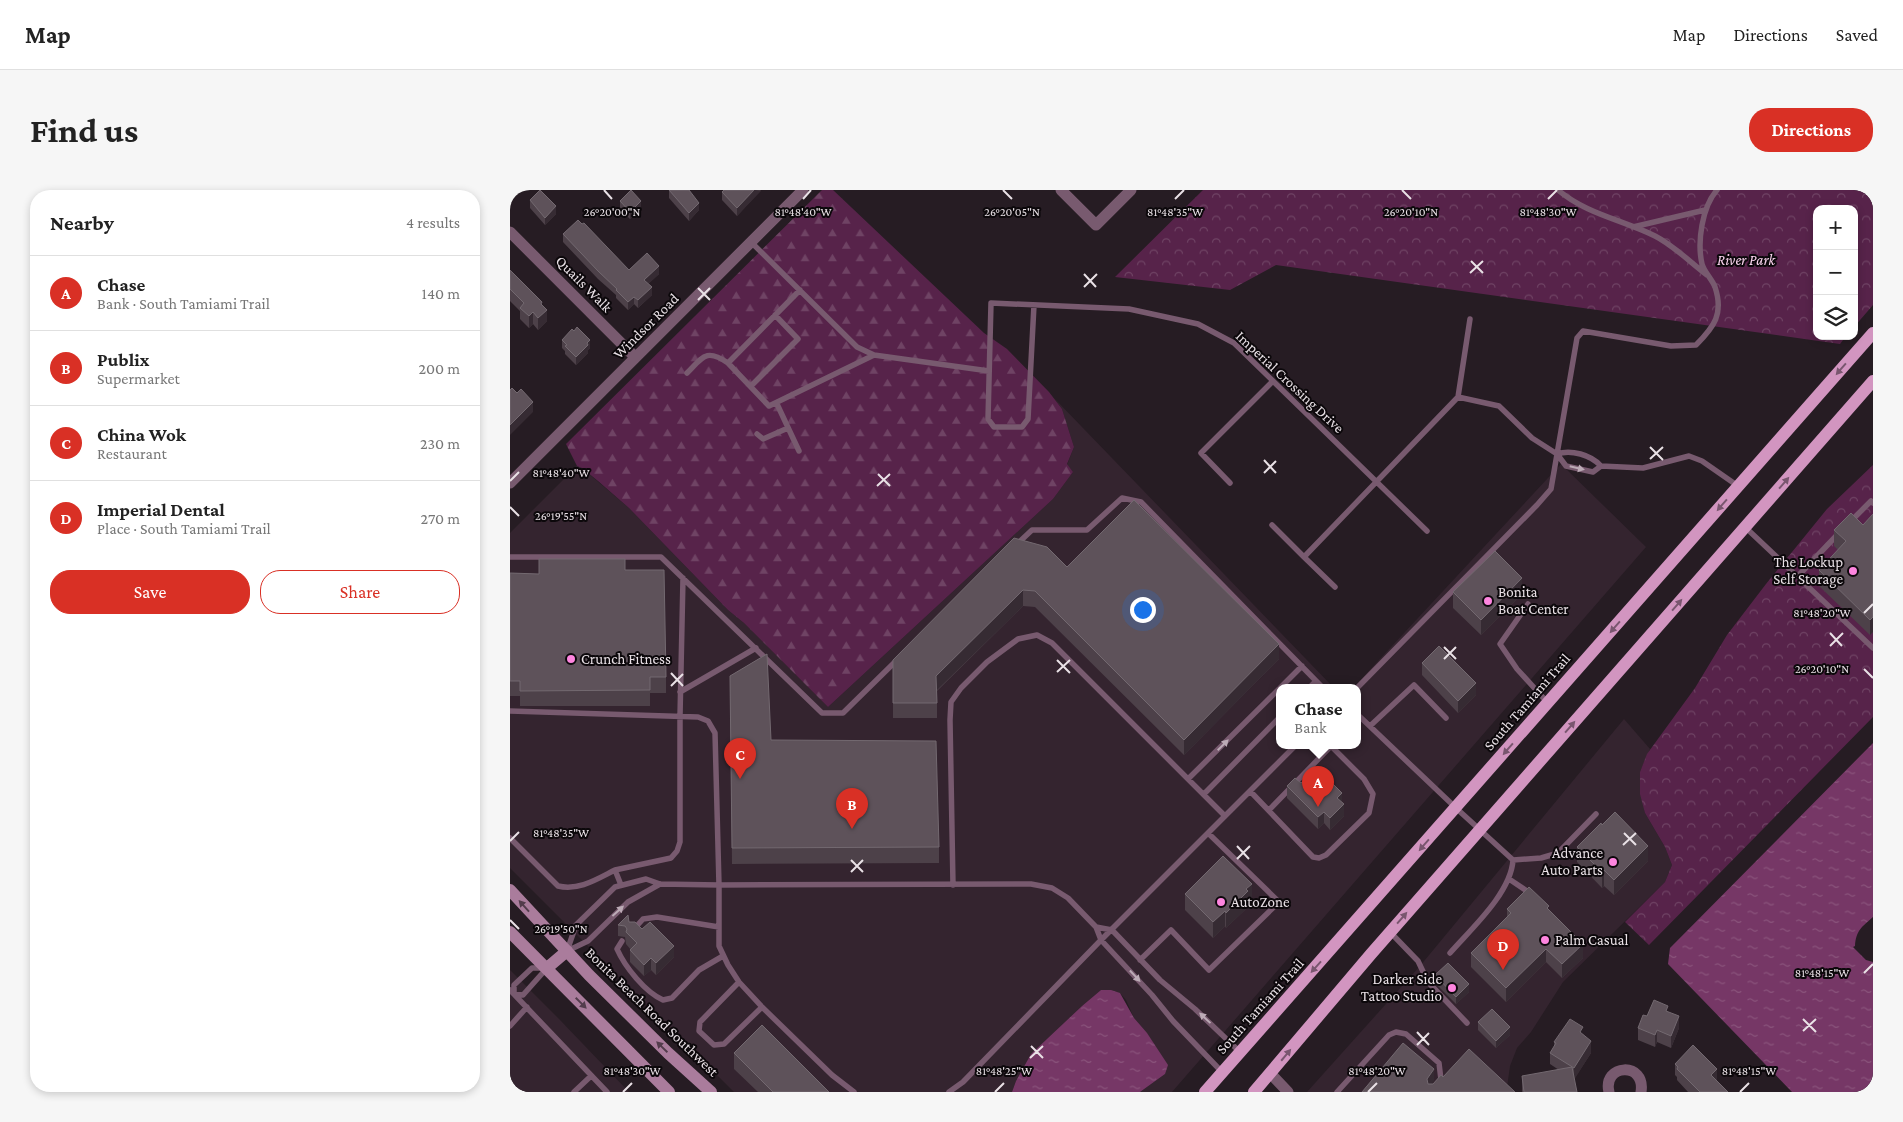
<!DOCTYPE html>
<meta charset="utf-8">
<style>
body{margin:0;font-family:"Crimson Pro",serif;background:#f6f6f6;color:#222}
.controls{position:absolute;right:15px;top:15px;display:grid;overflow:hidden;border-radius:10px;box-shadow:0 2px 8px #0003}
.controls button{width:45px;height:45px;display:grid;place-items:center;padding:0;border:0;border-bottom:1px solid #e0e0e0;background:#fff;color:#222;font:25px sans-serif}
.you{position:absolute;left:632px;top:419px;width:18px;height:18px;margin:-12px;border:4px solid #fff;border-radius:50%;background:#1a73e8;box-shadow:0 0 0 8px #1a73e833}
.badge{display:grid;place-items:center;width:32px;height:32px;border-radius:50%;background:#d93025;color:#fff;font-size:16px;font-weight:700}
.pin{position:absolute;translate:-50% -41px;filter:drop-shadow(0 1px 2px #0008)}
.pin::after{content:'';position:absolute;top:26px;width:18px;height:15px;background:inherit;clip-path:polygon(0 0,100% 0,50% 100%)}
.popup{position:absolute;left:766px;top:494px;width:85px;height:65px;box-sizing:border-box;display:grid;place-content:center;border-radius:10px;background:#fff;filter:drop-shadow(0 1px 4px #0005);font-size:16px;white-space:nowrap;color:#767676}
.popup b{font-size:19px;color:#222}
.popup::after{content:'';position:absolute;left:50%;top:100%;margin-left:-10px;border:10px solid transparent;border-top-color:#fff}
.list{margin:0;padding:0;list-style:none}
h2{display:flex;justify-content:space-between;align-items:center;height:65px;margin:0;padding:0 20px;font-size:21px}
h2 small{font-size:16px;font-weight:400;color:#767676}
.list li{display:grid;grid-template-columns:32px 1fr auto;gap:15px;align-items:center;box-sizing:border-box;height:75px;padding:0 20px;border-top:1px solid #e0e0e0}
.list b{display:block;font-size:19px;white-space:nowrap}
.list p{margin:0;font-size:16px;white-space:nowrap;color:#767676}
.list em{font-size:16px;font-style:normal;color:#767676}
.actions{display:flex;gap:10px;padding:15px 20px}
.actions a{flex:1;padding:11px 0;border:1px solid #d93025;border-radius:20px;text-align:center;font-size:18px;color:#d93025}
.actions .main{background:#d93025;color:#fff}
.icon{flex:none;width:28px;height:28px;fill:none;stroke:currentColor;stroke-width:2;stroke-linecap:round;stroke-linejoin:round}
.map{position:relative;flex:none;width:1363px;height:902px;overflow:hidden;border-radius:20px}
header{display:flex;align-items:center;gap:30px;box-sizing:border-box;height:70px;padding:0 25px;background:#fff;border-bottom:1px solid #e0e0e0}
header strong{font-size:24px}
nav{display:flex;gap:28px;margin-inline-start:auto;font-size:18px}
.intro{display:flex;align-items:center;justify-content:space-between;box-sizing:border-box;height:120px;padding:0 30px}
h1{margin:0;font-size:35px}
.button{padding:12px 22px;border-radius:20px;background:#d93025;color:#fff;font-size:18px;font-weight:700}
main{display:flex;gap:30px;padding:0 30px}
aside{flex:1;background:#fff;border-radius:20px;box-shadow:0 2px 8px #0003}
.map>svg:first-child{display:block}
</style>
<header>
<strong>Map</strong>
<nav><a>Map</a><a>Directions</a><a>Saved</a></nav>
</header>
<div class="intro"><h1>Find us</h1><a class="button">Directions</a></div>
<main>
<aside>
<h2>Nearby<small>4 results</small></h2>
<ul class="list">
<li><span class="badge">A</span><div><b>Chase</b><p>Bank · South Tamiami Trail</p></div><em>140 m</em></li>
<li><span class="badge">B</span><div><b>Publix</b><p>Supermarket</p></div><em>200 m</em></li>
<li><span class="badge">C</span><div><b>China Wok</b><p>Restaurant</p></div><em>230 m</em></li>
<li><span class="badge">D</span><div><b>Imperial Dental</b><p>Place · South Tamiami Trail</p></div><em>270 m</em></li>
</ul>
<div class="actions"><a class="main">Save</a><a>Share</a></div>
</aside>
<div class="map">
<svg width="1363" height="902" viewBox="0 0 1363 902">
<defs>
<pattern id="forest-firs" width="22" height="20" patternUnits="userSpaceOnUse" patternTransform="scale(1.25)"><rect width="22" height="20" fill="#57234a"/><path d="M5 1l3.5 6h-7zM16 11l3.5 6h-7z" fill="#6f4364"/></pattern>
<pattern id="park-crowns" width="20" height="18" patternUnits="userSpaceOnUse" patternTransform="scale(1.25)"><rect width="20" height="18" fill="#57234a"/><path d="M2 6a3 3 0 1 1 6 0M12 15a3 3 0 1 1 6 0" fill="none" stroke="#6f4364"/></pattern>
<pattern id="water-ripples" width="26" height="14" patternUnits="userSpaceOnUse" patternTransform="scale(1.25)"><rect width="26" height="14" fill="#763766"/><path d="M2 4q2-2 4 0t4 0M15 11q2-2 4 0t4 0" fill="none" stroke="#8a547c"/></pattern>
</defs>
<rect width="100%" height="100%" fill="#261c23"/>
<path fill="#34242f" d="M544 208 824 498H769V556H847V498H843L1051 274 1136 357 662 902H630L655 884 642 851 624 828 616 810 610 803 591 800 572 816 521 864 506 891 502 902H224L0 678V343L67 276 72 278 119 318 218 420 234 433 318 517 543 309 563 282 557 275 564 257 552 219Z
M1114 529 1140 559 1130 582 1135 623 1155 657 1162 675 1155 692 1053 792 1021 842 1007 858 1000 876 997 897 930 902H797L910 776Z
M0 780 50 830 119 902H0Z"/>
<path fill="url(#forest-firs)" d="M312 0H323L474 143 497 159 539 202 552 219 564 257 557 274 563 282 543 309 318 517 234 433 218 420 119 318 88 291 72 278 67 276 56 254Z"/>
<path fill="url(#park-crowns)" d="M693 0H1363V115L1344 137V19H1307V146H1336L1330 154 766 75 720 100 605 87Z
M1363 275V527L1139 755 1115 732 1155 692 1162 675 1155 657 1135 623 1130 604V582L1137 564 1185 498 1217 445 1256 394 1317 319Z"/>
<path fill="url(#water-ripples)" d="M1363 553V727C1352 737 1346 740 1345 756L1343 757 1356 770 1363 772V902H1282L1158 774 1160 758Z
M591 800H601L610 803 624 828 637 843 658 875 655 884 630 902H502L506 891 521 864 572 816Z"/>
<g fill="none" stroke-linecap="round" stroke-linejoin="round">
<path stroke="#785a6f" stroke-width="5.5" d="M1048 0C1076 24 1113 30 1145 46 1163 55 1180 72 1197 85
M1123 37 1195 20
M241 52 347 157 364 165 479 181
M290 100 218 173 259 216 364 165
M524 115 518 229 512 237H484L478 229 481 113 619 119 688 134 724 153 917 341
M960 129 948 207 989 216 1022 248 1047 264 1056 276 1083 282 1091 276 1133 278 1179 266 1192 271 1228 296
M177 183C193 167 196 158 218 173
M241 196 288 149 265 125
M267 214 289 261
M247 244 253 249 278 238
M1047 264C1061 259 1081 265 1091 276
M720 293 691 263 763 191
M1340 332 1361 311 1363 313
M762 335 794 367
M1235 337 1363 458
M506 355 522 340H577L612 308 631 312 813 498
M0 367H151L312 523H333L388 469
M1288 386 1328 344
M825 397 794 367 948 207
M1018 414 990 454 1007 479 1038 513
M770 498 792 476
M799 498 806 491
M847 498 1027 315 1041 299 1067 148 1073 141 1161 156 1186 155C1204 137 1214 124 1205 97 1202 89 1194 82 1192 74 1187 52 1192 17 1207 0
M170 502 246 458
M0 521 188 527 198 531 205 543 209 695 521 694 542 698 558 708 586 737 591 750 642 805 663 831 712 882
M847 524 946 618 1003 670 1031 668 1048 663 1086 624
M860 536 904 495 936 528
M678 589 769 499
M740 601 803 667 809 668 816 665 859 623 863 604 854 589 821 556
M694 604 769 528
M759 620 821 556
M0 648 48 696C69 701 87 689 105 680L111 695
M105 680 161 668 167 661 170 652V526L173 388
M999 689 1020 703
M443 695 440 530 441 512 451 498 477 472 508 449 527 445 542 453 715 626
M586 737 602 740 650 790 685 819 730 862
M124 739 133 729 147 727 209 737
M880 742 908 771 918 792 957 833
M112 751 107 759C115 777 135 802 153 810L162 808 189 780 213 766
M57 761 66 735 105 697 136 689 150 694 209 695V756L218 775 229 792 252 817 322 885 344 902
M57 761 78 751 118 712 150 694
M940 763C961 739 1001 703 1003 670
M630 770 661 740 699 780 769 712 698 643
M22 778H37L13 805 4 804V795Z
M229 792 190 832 189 841 204 855 214 854 252 817
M0 800 97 902
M0 836 17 817
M64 902 81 886
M439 902 453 892 591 750 785 556
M827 902 879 845 886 842 896 844 929 873 931 890 921 902"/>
<path stroke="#785a6f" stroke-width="11" d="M551 0 586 35 621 0
M0 42 125 167
M0 293 293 0
M760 883 778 902
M1099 902C1092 874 1136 871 1131 902"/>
<path stroke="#aa7c9c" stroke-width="12" d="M0 700 79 785 158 863 201 902
M0 742 159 902
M37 778 57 761"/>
<path stroke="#d295c0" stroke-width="12" d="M695 902 1363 143
M744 902 861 764 1363 191"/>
</g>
<path fill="#4d4149" d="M159 0 189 20 179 31 159 8Z
M251 0 227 26 212 10V2Z
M20 10 46 24 35 35 20 18Z
M110 11 131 19 120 29 110 19Z
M53 44 119 80 149 84 138 94 142 105 128 118 124 114 118 120 106 108V105L88 89 53 52Z
M0 80 32 115 37 131 28 140 23 134 19 138 10 129V121L0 111Z
M52 150 80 158 78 160V163L66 175 55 164V161L52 158Z
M1363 324V442L1360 445 1309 396V380L1328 360 1324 356V340L1353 335Z
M557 377 769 469 674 565 525 417 513 416 427 501V528H383V470Z
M115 380 156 487V503H140V516H10V506H0V383L29 384Z
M943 402 1012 404 971 445 943 418Z
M912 473 966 505 948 523 912 485Z
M220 486 261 550 429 657V673L222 674Z
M791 593 832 612 834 626 820 640 814 633 808 639 777 608V596Z
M1092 635 1138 671 1104 705 1094 696 1092 698 1067 672V657Z
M675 704 742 710 738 713V717L716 738 715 736 703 748 675 720Z
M997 719 1039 720 1073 768 1052 788 1036 772 996 812 961 777V763L997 728Z
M119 732 132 739 164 767 146 785 141 780 134 786 120 772V760H121L116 754 115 747 108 746V735Z
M925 785 959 802 946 814 925 793Z
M1158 822 1169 838 1161 858 1147 852 1145 857 1128 850V838L1137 826Z
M968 832 1000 845 986 858 968 840Z
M1073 844 1081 863 1064 889 1067 902H1012V886L1049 880 1040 874V863L1044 857V852Z
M224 863 319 902H248L224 879Z
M1165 874 1207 891 1218 902H1178L1167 890V887L1165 885Z"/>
<path fill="#362b33" d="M244 0 251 1 227 26V18Z
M131 11V19L120 29V22Z
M189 13V20L179 31V23Z
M46 16V24L35 35V28Z
M149 76V84L134 98V90Z
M142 97V105L128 118V110Z
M124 107V114L118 120V112Z
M32 112V124L37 120V131L28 140V128Z
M23 122V134L19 138V126Z
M80 150V158L78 160V163L66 175V167Z
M23 212V222L0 245V235Z
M1012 388V404L971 445V430Z
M513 400V416L426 501V486Z
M1363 427V442L1360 445V430Z
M769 454V469L674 565V550Z
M966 493V505L948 523V511Z
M832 603V615L827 608Z
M834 614V626L820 640V628Z
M814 622V633L808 639V627Z
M1138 656V671L1104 705V690Z
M1094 680V696L1092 698V682Z
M742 694V710L738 713V717L716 738V723Z
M715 721V736L703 748V732Z
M1073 754V768L1052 788V774Z
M164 756V767L146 785V773Z
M1036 759V772L996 812V798Z
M141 768V780L134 786V775Z
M959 794V802L946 814V807Z
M1169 826V838L1161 858V846Z
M1000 837V845L986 858V851Z
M1147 840V852L1145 857V845Z
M1081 851V863L1064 890V878Z
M924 879V891L917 901V889Z
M1207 879V891L1201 885Z"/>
<path fill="#5e525a" stroke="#736970" d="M30 0 46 16 35 28 20 10Z
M121 0 131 11 120 22 110 11Z
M159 0H179L189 13 179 23Z
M214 0H244L227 18 212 2Z
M68 30 72 34 74 33 119 80 137 63 149 76 134 90 142 97 128 110 124 107 118 112 106 100 107 99 88 81 53 44Z
M0 80 32 112 31 114 37 120 28 128 23 122 19 126 10 118 14 113 0 99Z
M67 137 80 150 77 153 78 155 66 167 55 156 57 155 52 150 62 139 64 141Z
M2 198 7 203 11 199 23 212 0 235V200Z
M624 310 769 454 674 550 525 401 513 400 426 486 427 513H383V470L504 348 537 357 557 377Z
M1341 323 1353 335 1363 324V427L1360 430 1309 380 1336 351 1324 340Z
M985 361 1012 388 971 430 943 402Z
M29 369H115V380H154L156 487H140V500L10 501V491H0V383L29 384Z
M929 456 966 493 948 511 912 473Z
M257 464 261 550 426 551 429 657 222 658 220 486Z
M808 579 832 603 827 608 834 614 820 628 814 622 808 627 777 596 785 588 791 593 800 584 802 586Z
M1105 622 1138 656 1104 690 1094 680 1092 682 1067 657 1091 633 1092 635Z
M713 666 742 694 736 699 738 701 716 723 715 721 703 732 675 704Z
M1019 697 1039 716 1037 718 1073 754 1052 774 1036 759 996 798 961 763 1001 723 997 719Z
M118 725 119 732H125L132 739 140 732 164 756 146 773 141 768 134 775 120 760 127 753 116 742 117 739 115 736 108 735Z
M938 773 959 794 946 807 925 785Z
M1144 810 1158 816 1156 821 1169 826 1161 846 1147 840 1145 845 1128 838 1133 825 1137 826Z
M982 819 1000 837 986 851 968 832Z
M1060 829 1073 837 1070 842 1081 851 1064 878 1040 863 1046 853 1044 852Z
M252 835 319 902H263L224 863Z
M893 853 924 879 917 889 918 894H923L931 885 933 887 959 859 1005 902H852Z
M1183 855 1207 879 1201 885 1218 902H1190L1167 879 1168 877 1165 874Z
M1062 877 1067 902H1014L1012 886Z"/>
<defs><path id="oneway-solid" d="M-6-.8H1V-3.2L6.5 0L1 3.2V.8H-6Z" transform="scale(1.25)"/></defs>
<g fill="#79566f">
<use href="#oneway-solid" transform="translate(1331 179) rotate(131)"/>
<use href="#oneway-solid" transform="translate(1274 293) rotate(-49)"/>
<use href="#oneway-solid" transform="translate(1212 315) rotate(131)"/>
<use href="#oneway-solid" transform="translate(1167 415) rotate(-49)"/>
<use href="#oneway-solid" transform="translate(1105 437) rotate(131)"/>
<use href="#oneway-solid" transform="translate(1060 537) rotate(-49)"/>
<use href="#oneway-solid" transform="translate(998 559) rotate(131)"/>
<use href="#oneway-solid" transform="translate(914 655) rotate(131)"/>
<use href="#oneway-solid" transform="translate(892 728) rotate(-49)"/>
<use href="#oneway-solid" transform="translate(806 777) rotate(132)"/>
<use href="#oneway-solid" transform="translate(776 865) rotate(-50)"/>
</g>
<g fill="#bcabb6">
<use href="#oneway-solid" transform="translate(1067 278) rotate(13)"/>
<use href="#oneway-solid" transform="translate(713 555) rotate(-45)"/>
<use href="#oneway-solid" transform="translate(108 721) rotate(-42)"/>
<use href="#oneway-solid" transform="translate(625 786) rotate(47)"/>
<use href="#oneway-solid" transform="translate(695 828) rotate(-137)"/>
</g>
<g fill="#533c4c">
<use href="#oneway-solid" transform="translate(14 716) rotate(-132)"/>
<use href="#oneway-solid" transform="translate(71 813) rotate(45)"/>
<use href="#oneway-solid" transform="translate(152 857) rotate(-136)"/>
</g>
<path fill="none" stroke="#e9e1e6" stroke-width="2" d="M94 0 102 9M493 0 502 9M892 0 901 9M293 9 301 0M665 9 674 0M1038 9 1047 0M961 71 973 83M960 83 973 71M574 84 586 97M574 97 587 84M188 98 200 110M188 110 200 98M1140 257 1153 270M1140 269 1153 257M754 270 766 283M754 283 766 271M368 284 380 296M0 291 9 282M367 296 380 284M0 317 9 326M1354 423 1363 414M1320 443 1332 456M1320 456 1333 443M934 457 946 469M934 469 946 457M547 470 560 483M1354 479 1363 488M547 482 560 470M161 483 173 496M161 496 173 484M1114 643 1126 655M0 651 9 642M1113 655 1126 643M727 656 739 669M727 669 740 656M341 670 353 682M341 682 353 670M0 730 9 739M1354 783 1363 774M1293 829 1306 842M1293 841 1306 829M907 842 919 855M907 855 919 843M521 856 533 868M520 868 533 856M113 902 122 893M485 902 494 893M858 902 867 893M1230 902 1239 893"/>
<g fill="#fe85df" stroke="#0c080b" stroke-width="2">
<circle cx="1343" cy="381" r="5"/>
<circle cx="978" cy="411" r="5"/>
<circle cx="61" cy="469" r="5"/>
<circle cx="1103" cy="672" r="5"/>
<circle cx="711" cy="712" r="5"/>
<circle cx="1035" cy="750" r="5"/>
<circle cx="942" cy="798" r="5"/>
</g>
<g text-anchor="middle" stroke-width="4" stroke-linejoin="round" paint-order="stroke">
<g font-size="15" font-style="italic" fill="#fcd5f0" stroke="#0c080b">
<text x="1236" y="75">River Park</text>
</g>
<g font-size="15" fill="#e9e1e6" stroke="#0c080b">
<text transform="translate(74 94) rotate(45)" y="5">Quails Walk</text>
<text transform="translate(136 136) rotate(-45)" y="5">Windsor Road</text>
<text transform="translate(780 192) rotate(43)" y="5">Imperial Crossing Drive</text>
<text transform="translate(1017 512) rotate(-49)" y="5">South Tamiami Trail</text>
<text transform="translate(750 816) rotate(-48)" y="5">South Tamiami Trail</text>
<text transform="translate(142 822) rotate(44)" y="5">Bonita Beach Road Southwest</text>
</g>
<g font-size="15" fill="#e9e1e6" stroke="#0c080b" text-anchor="start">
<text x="1333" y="377" text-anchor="end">The Lockup<tspan x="1333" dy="17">Self Storage</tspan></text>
<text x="988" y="407">Bonita<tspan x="988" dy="17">Boat Center</tspan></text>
<text x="71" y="474">Crunch Fitness</text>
<text x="1093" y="668" text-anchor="end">Advance<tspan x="1093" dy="17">Auto Parts</tspan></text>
<text x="721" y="717">AutoZone</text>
<text x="1045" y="755">Palm Casual</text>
<text x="932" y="794" text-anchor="end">Darker Side<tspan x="932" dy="17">Tattoo Studio</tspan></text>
</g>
</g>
<g font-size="12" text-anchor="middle" fill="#e9e1e6" stroke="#0c080b" stroke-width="4" stroke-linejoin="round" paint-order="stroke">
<text x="293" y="26">81°48'40"W</text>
<text x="665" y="26">81°48'35"W</text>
<text x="1038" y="26">81°48'30"W</text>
<text x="102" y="26">26°20'00"N</text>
<text x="502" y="26">26°20'05"N</text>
<text x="901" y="26">26°20'10"N</text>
<text x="51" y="287">81°48'40"W</text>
<text x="51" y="330">26°19'55"N</text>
<text x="1312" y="427">81°48'20"W</text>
<text x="1312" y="483">26°20'10"N</text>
<text x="51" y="647">81°48'35"W</text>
<text x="51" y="743">26°19'50"N</text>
<text x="1312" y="787">81°48'15"W</text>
<text x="122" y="885">81°48'30"W</text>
<text x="494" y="885">81°48'25"W</text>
<text x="867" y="885">81°48'20"W</text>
<text x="1239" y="885">81°48'15"W</text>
</g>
</svg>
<div class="controls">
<button>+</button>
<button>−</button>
<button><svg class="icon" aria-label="layers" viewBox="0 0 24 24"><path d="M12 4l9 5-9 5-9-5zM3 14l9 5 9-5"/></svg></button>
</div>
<div class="you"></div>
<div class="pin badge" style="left:808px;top:617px">A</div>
<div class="popup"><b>Chase</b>Bank</div>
<div class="pin badge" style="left:342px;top:639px">B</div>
<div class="pin badge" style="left:230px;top:589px">C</div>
<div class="pin badge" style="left:993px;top:780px">D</div>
</div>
</main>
